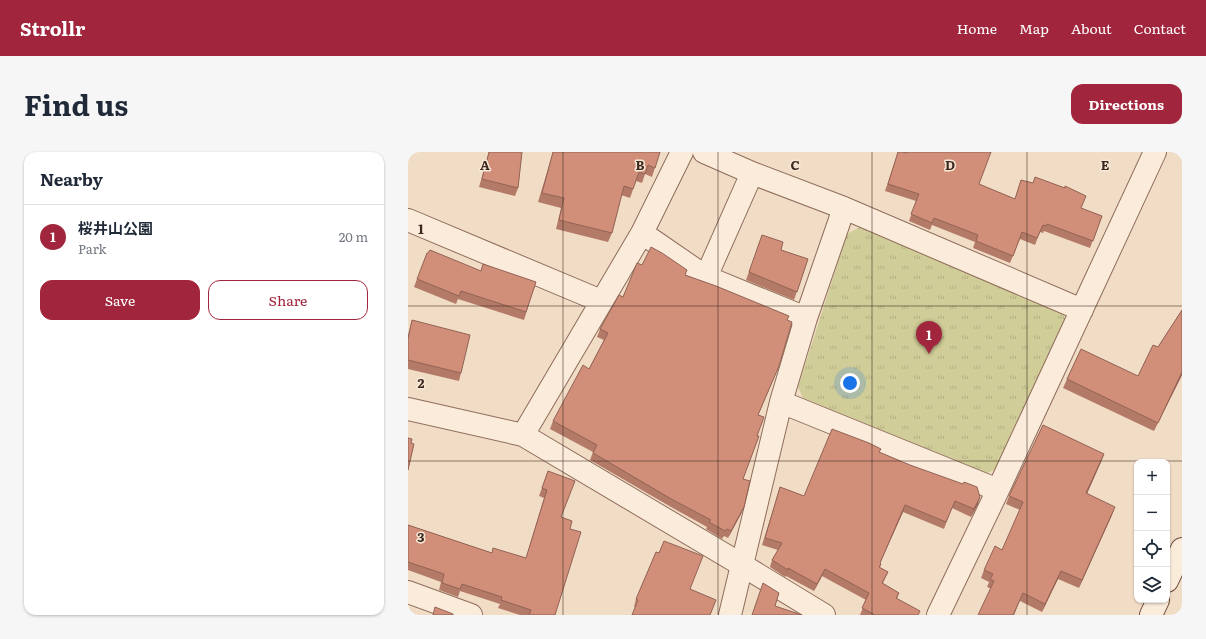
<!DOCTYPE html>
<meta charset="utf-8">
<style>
body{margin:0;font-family:Literata,"Noto Sans JP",serif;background:#f6f6f7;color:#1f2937}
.controls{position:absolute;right:12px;bottom:12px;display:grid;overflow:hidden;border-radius:8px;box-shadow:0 1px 3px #0004}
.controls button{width:36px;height:36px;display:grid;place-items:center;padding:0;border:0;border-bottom:1px solid #e0e1e3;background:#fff;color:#1f2937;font:20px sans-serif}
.you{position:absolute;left:442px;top:231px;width:14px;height:14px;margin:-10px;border:3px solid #fff;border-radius:50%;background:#1a73e8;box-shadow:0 0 0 6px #1a73e833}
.badge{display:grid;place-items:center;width:26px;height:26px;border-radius:50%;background:#a1263d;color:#fff;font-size:13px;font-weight:700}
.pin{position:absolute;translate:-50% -33px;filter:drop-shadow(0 1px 2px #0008)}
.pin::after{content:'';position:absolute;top:21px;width:14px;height:12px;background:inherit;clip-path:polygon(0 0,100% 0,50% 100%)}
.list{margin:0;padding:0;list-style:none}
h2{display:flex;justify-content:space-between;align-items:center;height:52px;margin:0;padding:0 16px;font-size:17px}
h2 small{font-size:13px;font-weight:400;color:#747a83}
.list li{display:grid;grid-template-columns:26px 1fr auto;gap:12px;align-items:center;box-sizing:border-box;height:64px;padding:0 16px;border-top:1px solid #e0e1e3}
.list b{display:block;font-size:15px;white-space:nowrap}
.list p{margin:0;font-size:13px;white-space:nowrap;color:#747a83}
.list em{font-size:13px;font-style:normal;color:#747a83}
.actions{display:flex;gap:8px;padding:12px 16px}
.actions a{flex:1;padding:9px 0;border:1px solid #a1263d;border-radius:12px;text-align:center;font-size:14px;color:#a1263d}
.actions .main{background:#a1263d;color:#fff}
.icon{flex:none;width:22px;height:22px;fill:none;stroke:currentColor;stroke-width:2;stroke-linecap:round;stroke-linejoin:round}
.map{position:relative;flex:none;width:774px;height:463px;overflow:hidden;border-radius:12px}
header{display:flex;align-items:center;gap:24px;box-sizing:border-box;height:56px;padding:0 20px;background:#a1263d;color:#fff}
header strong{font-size:19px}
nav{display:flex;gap:22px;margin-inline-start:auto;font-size:14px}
.intro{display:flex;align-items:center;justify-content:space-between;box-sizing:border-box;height:96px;padding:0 24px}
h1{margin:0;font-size:28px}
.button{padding:10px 18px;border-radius:12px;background:#a1263d;color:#fff;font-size:14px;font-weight:700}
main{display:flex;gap:24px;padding:0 24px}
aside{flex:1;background:#fff;border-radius:12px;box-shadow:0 1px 3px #0004}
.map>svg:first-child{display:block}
</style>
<header>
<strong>Strollr</strong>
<nav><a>Home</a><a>Map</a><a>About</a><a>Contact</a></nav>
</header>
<div class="intro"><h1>Find us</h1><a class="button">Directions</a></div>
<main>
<aside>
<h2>Nearby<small></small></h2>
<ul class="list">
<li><span class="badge">1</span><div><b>桜井山公園</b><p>Park</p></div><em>20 m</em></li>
</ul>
<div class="actions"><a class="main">Save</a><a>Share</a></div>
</aside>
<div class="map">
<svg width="774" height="463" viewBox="0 0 774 463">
<defs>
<pattern id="park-tufts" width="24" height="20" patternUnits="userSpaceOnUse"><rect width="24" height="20" fill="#d0cd98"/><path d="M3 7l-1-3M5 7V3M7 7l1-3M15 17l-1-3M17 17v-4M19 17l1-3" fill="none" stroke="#b4b083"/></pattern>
</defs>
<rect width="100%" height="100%" fill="#f1dcc6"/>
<path fill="url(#park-tufts)" d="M452 75 653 158 658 168 589 317 579 321 395 246 390 235 439 82Z"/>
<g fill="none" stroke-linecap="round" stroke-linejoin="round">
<defs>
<path id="minor" d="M274 0 234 81 298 125 398 166
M296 0 344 21 436 56 674 158
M0 68 193 149
M298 125 344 21
M373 250 590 338
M0 257 115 283 334 413 416 463
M115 283 234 81
M0 440 63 463
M322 463 373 250 398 166 436 56
M530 463 590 338 747 0"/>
<path id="secondary" d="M759 429 774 397
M743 463 750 448"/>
</defs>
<use href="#minor" stroke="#8e6c5a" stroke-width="24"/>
<use href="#secondary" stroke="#704d3d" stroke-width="24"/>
<use href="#minor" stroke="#fbebda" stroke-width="22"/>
<use href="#secondary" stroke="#fbebda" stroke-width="22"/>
</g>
<path fill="#b47a68" d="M81 0H114L110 36 107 44 71 35Z
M145 0H252L244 25 237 22 234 31 228 29 222 46 213 43 204 81 200 90 148 77 153 56 130 50Z
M490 0 607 47 613 28 673 56 694 64 682 96 636 79 635 81 632 80 627 93 612 87 602 111 565 96 567 90 524 73 522 78 501 69 508 49 477 39Z
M354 83 373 98 400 107 386 148 338 128Z
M234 113 278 123 379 168 371 214 350 263 349 284 335 327 336 355 333 362 320 386 316 384 314 387 298 377 299 375 263 355 182 308 185 300 142 277 145 269 181 217 196 188 189 185 192 177 215 145Z
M73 119 128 130 116 168 50 147 48 152 6 135 9 127Z
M774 158V223L746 279 655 236 659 227 730 224 750 195Z
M4 168 53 221 51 229 0 217V183Z
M471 300 570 352 563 365 544 356 536 377 495 360 472 411 473 412 472 416 480 420 475 431 491 441 489 447 511 463H452L458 448 414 424 406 439 378 424 377 425 362 415 364 408 370 398 354 393 372 335 396 344Z
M696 302 693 310 679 342 704 363 671 436 650 427 634 460 612 449 579 435 581 430 573 426 576 418 594 398 612 358 598 352 601 344Z
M140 319 153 365 162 377 147 463H112L90 456 92 452 52 439 50 445 31 438 33 430 0 418V373L84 401 118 406 136 346 131 344Z
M248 400 227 455H226L228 447Z"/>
<path fill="#926355" d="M774 220V223L746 279 750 271Z
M696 302 693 310 675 350 678 341Z
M572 345 570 352 563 365 566 357Z
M497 353 495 360 469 418 472 411Z
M336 355 333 362 320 386 323 379Z
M707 355 704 363 671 436 674 428Z
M417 417 414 424 406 439 409 432Z
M653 419 650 427 634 460 637 452Z
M615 441 606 463H605Z"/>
<path fill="#d18e79" stroke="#926355" d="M81 0H114L110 36 74 27Z
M145 0H252L247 16 240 13 237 22 231 20 225 37 216 34 204 81 151 68 156 46 134 41Z
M490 0H494L499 1V0H583L571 32 607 47 613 28 625 31 627 25 657 36V34L678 44 673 56 694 64 685 89 639 72 638 74 635 73 629 86 614 80 605 104 568 89 570 83 526 66 524 71 503 62 511 42 480 32Z
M354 83 375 90 373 98 400 107 389 140 341 120Z
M243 95 254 101 279 118 277 123 308 134 381 164 379 168 384 170 371 214 350 263 356 265 349 284H351L335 327 342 329 336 355 323 379 319 377 317 379 301 370 303 368 265 348 185 301 189 293 145 269 175 213 181 217 200 181 192 177 211 143 215 145 229 111 234 113Z
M22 98 73 119 75 112 128 130 118 160 53 139 51 144 9 127 19 101H20Z
M774 158V220L750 271 659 227 673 197 730 224 745 193 750 195Z
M4 168 62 183 53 221 0 208V187Z
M635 273 696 302 678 341 707 355 674 428 653 419 637 452 615 441 605 463H570L586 429 582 427 585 422 576 418 587 394 594 398 615 350 601 344Z
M424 277 461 291 473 297 471 300 502 313 555 332 556 330 569 335 572 345 566 357 547 349 538 370 497 353 472 411 473 412 471 415 480 420 474 431 491 441 488 446 512 459 510 463H467L454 456 461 441 417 417 409 432 380 416V418L364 408 374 391 357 386 372 335 396 344Z
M0 286 4 287 3 291 6 292 0 318Z
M140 319 167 329 153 365 164 369 162 377 173 380 147 463H121L123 458 93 448 94 445 54 432 52 437 34 431 36 422 0 410V373L84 401 85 396 118 406 139 338 134 336Z
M256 389 295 404 282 437 308 448 302 463H224L230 448 228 447 248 400 251 401Z
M355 431 371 441 367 454 394 463H344Z
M27 455 45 462V463H25Z"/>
<path fill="none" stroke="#3d281f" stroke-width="1" stroke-opacity="0.55" d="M155 0V463M310 0V463M464 0V463M619 0V463M0 154H774M0 309H774"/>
<g font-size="13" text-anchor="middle" font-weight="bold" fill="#3d281f" stroke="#f8e8d6" stroke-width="3" stroke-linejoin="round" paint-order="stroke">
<text x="77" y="18">A</text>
<text x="232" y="18">B</text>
<text x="387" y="18">C</text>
<text x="542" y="18">D</text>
<text x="697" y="18">E</text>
<text x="13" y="82">1</text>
<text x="13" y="236">2</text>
<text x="13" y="390">3</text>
</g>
</svg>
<div class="controls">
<button>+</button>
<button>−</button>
<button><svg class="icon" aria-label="locate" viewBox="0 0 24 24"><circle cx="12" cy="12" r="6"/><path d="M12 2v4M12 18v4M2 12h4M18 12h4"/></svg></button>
<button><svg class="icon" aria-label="layers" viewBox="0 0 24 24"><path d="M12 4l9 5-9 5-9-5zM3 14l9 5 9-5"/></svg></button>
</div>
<div class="you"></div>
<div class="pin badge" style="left:521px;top:202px">1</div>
</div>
</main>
